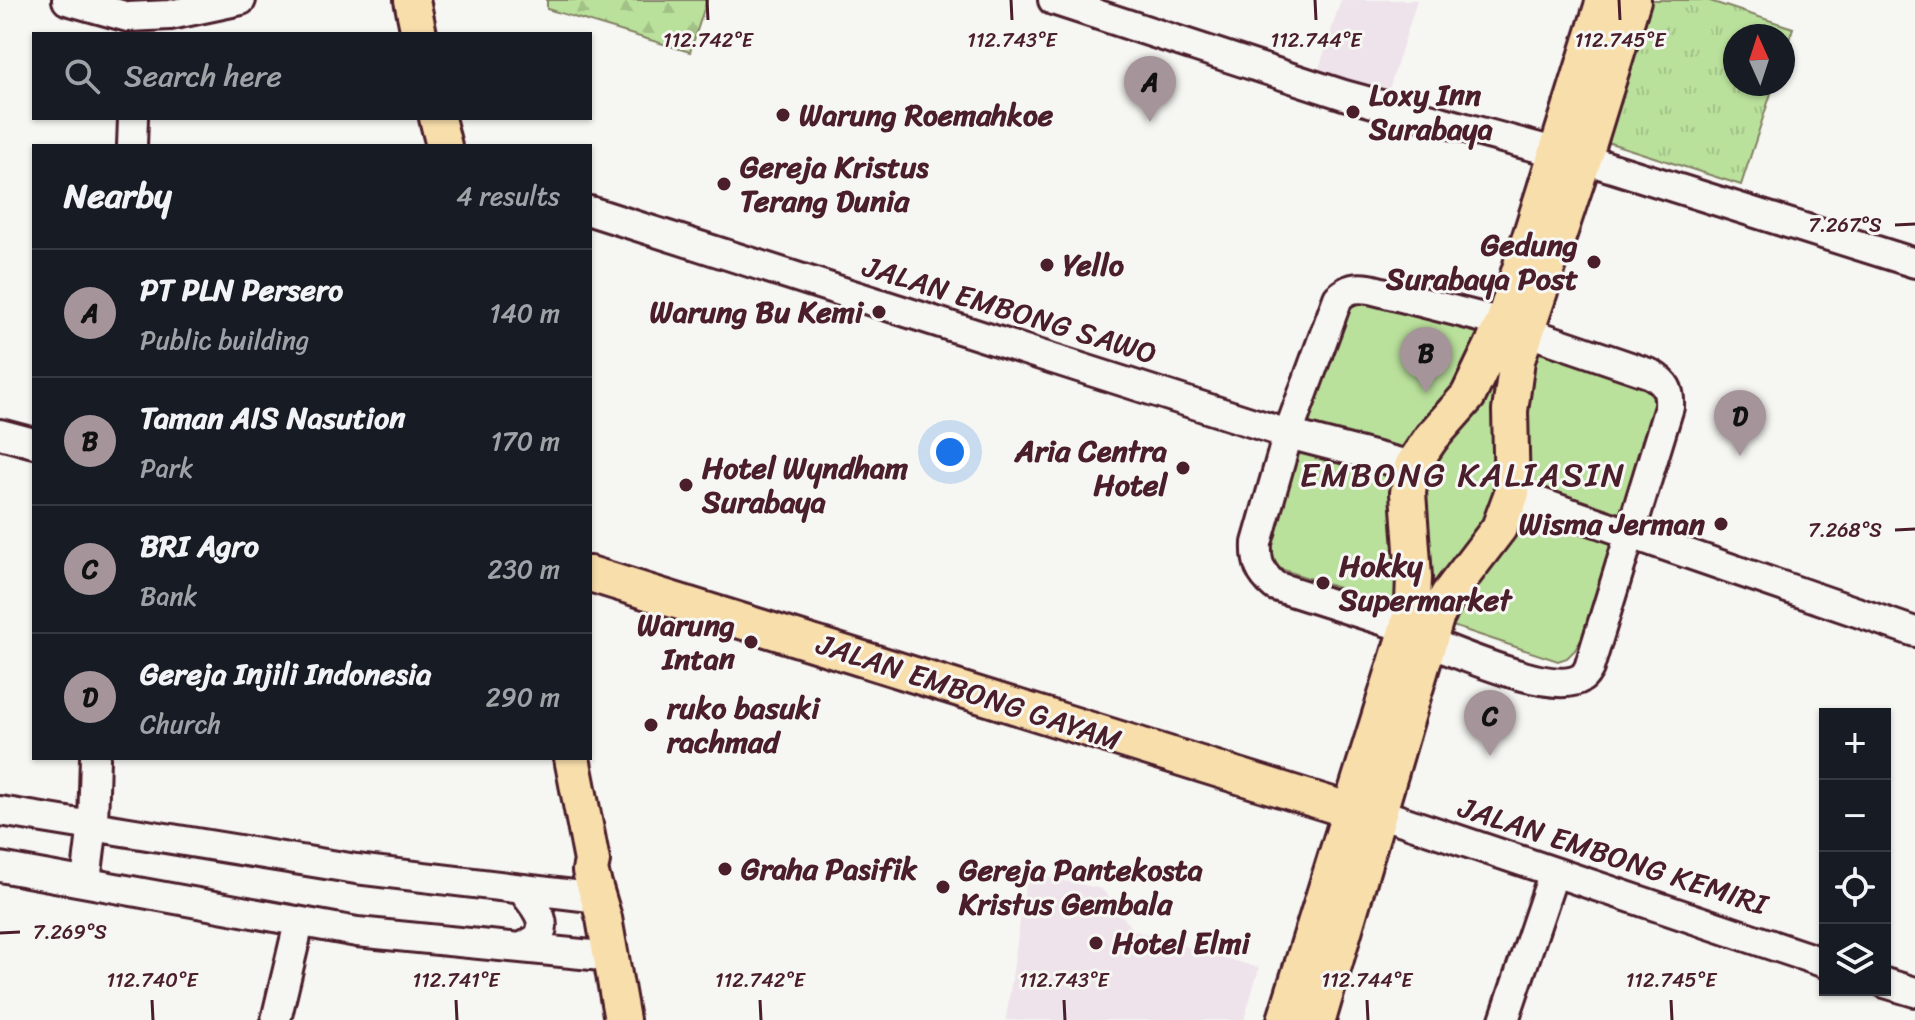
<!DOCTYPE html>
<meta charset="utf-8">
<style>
body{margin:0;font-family:Sriracha,sans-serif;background:#242831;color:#f1f3f6}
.controls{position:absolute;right:24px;bottom:24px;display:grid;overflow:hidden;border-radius:0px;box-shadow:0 2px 6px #0004}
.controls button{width:72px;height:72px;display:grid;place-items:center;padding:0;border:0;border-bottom:2px solid #363941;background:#171b24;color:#f1f3f6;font:40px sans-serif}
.compass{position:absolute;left:1723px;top:24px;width:72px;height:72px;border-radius:50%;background:#171b24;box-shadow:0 2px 6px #0004;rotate:357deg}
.you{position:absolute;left:950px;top:452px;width:28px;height:28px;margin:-20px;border:6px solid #fff;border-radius:50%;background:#1a73e8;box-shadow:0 0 0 12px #1a73e833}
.badge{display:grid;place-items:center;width:52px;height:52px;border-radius:50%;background:#a6949b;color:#111;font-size:26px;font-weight:700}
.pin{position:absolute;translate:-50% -66px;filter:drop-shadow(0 2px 4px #0008)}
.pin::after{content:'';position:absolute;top:42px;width:28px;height:24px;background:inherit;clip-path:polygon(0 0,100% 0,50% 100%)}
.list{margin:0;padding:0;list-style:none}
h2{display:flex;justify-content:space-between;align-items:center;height:104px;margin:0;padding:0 32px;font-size:34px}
h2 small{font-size:26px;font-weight:400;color:#9ea1a6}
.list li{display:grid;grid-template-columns:52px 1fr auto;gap:24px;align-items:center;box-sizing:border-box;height:128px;padding:0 32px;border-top:2px solid #363941}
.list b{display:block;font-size:30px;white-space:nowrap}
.list p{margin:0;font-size:26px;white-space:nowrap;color:#9ea1a6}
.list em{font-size:26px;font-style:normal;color:#9ea1a6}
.icon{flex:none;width:44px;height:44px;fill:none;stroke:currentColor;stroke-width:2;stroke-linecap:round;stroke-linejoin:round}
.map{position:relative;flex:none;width:1915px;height:1020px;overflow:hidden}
.search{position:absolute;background:#171b24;box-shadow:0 2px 6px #0004;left:32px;top:32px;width:560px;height:88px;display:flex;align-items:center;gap:20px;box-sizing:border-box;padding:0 28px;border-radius:0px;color:#9ea1a6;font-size:30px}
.panel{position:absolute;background:#171b24;box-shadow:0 2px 6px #0004;left:32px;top:144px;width:560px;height:616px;border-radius:0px}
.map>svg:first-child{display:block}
</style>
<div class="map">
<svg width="1915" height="1020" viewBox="0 0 1915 1020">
<defs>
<pattern id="grass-tufts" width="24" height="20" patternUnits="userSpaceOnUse" patternTransform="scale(2)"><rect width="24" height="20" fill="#bae19c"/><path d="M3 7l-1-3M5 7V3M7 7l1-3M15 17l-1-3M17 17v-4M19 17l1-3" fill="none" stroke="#a1c187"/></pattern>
<pattern id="forest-firs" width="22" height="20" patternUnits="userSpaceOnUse" patternTransform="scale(2)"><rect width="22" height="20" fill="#bae19c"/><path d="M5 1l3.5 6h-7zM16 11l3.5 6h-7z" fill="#a1c187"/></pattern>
</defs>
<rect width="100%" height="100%" fill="#f6f6f2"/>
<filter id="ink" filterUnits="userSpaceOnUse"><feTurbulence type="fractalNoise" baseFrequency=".0125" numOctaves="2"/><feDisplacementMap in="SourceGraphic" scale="16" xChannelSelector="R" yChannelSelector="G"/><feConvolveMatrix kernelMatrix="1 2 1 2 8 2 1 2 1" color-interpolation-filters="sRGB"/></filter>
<g filter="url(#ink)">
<path fill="#eee2eb" d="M1341 0H1417L1386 99 1316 78Z
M1027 873 1102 889 1134 931 1259 968 1244 1020H1006Z"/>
<path fill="url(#grass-tufts)" stroke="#828064" stroke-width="2" d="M1650 0H1707L1793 28 1783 58V36H1735V84H1774L1741 185 1604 141Z"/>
<path fill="url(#forest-firs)" stroke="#828064" stroke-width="2" d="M547 0H707L690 52 547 9Z"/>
<path fill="#bae19c" stroke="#828064" stroke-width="2" d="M1345 295 1650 376 1661 399 1583 637 1575 650 1567 658 1558 661 1269 565 1264 557Z"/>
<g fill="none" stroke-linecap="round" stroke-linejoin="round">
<defs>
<path id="minor" d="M67 0 128 17 170 15 241 0
M1053 0 1344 95 1558 153
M132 146 133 118
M1584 159 1915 263
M590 211 1288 434 1412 466
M0 434 34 443
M1512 493 1915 632
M1407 628 1275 586C1260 573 1256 563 1257 543L1288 434 1338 298C1348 288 1356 287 1370 289L1503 323
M1428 642C1458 653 1553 696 1581 678 1585 676 1587 671 1589 668L1669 407C1670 390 1666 383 1651 374L1525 331
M0 811 356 869 599 898
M1379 813 1825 963
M0 867 357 932 612 957
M86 881 93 824 95 758
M523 947 538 938C549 920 534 906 523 891
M1885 983 1915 992
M276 1020 299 923
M1504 1020 1554 872"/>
<path id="major" d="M412 0 419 34
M437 118 444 146
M590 574 1348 810
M572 758 592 861 590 871 604 918 622 1020
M1285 1020 1407 628 1413 602 1414 577 1408 493 1412 466 1431 438 1468 396 1503 323 1604 0
M1318 1020 1436 618 1448 595 1499 528 1512 493 1510 411 1517 360 1584 159 1633 0"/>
</defs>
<use href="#minor" stroke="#4a1f2b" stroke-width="34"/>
<use href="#major" stroke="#4a1f2b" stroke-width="40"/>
<use href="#minor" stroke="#f6f6f2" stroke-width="28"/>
<use href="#major" stroke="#f8deab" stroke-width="34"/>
</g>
</g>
<path fill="none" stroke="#4a1f2b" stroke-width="3" d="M707 0 708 20M1011 0 1012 20M1315 0 1316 20M1619 0 1620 20M1895 225 1915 224M1895 530 1915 529M0 933 20 932M152 1000 153 1020M456 1000 457 1020M760 1000 761 1020M1064 1000 1065 1020M1367 1000 1368 1020M1671 1000 1672 1020"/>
<g fill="#4a1f2b" stroke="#f6f6f2" stroke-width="3">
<circle cx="1353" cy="112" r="8"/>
<circle cx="783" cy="115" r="8"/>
<circle cx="724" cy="184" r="8"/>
<circle cx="1594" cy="262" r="8"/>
<circle cx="1047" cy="265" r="8"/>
<circle cx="879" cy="312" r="8"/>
<circle cx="1183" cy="468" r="8"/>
<circle cx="686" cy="485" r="8"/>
<circle cx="1721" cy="524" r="8"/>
<circle cx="1323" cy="583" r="8"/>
<circle cx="751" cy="642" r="8"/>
<circle cx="651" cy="725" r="8"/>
<circle cx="725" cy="869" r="8"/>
<circle cx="943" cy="887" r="8"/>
<circle cx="1096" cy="943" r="8"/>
</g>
<g text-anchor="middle" stroke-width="6" stroke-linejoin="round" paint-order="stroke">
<g font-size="30" font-weight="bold" fill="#4a1f2b" stroke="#f6f6f2" text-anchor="start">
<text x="1369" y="105">Loxy Inn<tspan x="1369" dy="34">Surabaya</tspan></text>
<text x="799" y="125">Warung Roemahkoe</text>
<text x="740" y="177">Gereja Kristus<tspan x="740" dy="34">Terang Dunia</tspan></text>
<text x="1578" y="255" text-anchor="end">Gedung<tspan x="1578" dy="34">Surabaya Post</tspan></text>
<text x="1063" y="275">Yello</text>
<text x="863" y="322" text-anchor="end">Warung Bu Kemi</text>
<text x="1167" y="461" text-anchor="end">Aria Centra<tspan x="1167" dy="34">Hotel</tspan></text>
<text x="702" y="478">Hotel Wyndham<tspan x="702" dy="34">Surabaya</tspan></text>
<text x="1705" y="534" text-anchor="end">Wisma Jerman</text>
<text x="1339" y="576">Hokky<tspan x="1339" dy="34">Supermarket</tspan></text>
<text x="735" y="635" text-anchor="end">Warung<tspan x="735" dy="34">Intan</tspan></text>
<text x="667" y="718">ruko basuki<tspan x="667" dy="34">rachmad</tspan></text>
<text x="741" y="879">Graha Pasifik</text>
<text x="959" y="880">Gereja Pantekosta<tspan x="959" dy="34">Kristus Gembala</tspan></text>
<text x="1112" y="953">Hotel Elmi</text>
</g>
<g font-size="30" fill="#4a1f2b" stroke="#f6f6f2">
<text transform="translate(1010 310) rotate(17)" y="10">JALAN EMBONG SAWO</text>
<text transform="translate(969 692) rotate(18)" y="10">JALAN EMBONG GAYAM</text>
<text transform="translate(1613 856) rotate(18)" y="10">JALAN EMBONG KEMIRI</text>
</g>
<g font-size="34" letter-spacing="2" fill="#4a1f2b" stroke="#f6f6f2">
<text x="1463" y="486">EMBONG KALIASIN</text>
</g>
</g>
<g font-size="20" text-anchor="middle" fill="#4a1f2b" stroke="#f6f6f2" stroke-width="6" stroke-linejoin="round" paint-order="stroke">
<text x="708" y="47">112.742°E</text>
<text x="1012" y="47">112.743°E</text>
<text x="1316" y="47">112.744°E</text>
<text x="1620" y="47">112.745°E</text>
<text x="1845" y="232">7.267°S</text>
<text x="1845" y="537">7.268°S</text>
<text x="70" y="939">7.269°S</text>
<text x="152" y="987">112.740°E</text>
<text x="456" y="987">112.741°E</text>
<text x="760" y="987">112.742°E</text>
<text x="1064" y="987">112.743°E</text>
<text x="1367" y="987">112.744°E</text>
<text x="1671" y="987">112.745°E</text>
</g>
</svg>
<div class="controls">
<button>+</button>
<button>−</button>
<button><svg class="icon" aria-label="locate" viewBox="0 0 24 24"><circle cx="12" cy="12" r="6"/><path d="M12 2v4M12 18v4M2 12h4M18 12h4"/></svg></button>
<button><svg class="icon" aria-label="layers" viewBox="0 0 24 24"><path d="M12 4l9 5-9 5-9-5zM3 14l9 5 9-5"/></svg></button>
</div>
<svg class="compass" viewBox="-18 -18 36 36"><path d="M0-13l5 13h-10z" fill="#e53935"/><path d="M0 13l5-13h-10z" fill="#9ea1a6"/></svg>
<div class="you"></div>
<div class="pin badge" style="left:1150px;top:122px">A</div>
<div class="pin badge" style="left:1426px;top:393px">B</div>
<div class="pin badge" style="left:1490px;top:756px">C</div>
<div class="pin badge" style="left:1740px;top:456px">D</div>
<div class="search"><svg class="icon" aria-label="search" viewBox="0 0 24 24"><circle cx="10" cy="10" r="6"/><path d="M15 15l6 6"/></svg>Search here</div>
<section class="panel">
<h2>Nearby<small>4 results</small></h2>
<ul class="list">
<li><span class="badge">A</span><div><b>PT PLN Persero</b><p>Public building</p></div><em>140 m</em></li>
<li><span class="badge">B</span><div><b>Taman AIS Nasution</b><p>Park</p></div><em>170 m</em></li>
<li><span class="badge">C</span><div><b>BRI Agro</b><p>Bank</p></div><em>230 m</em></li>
<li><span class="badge">D</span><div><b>Gereja Injili Indonesia</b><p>Church</p></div><em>290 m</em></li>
</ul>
</section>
</div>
